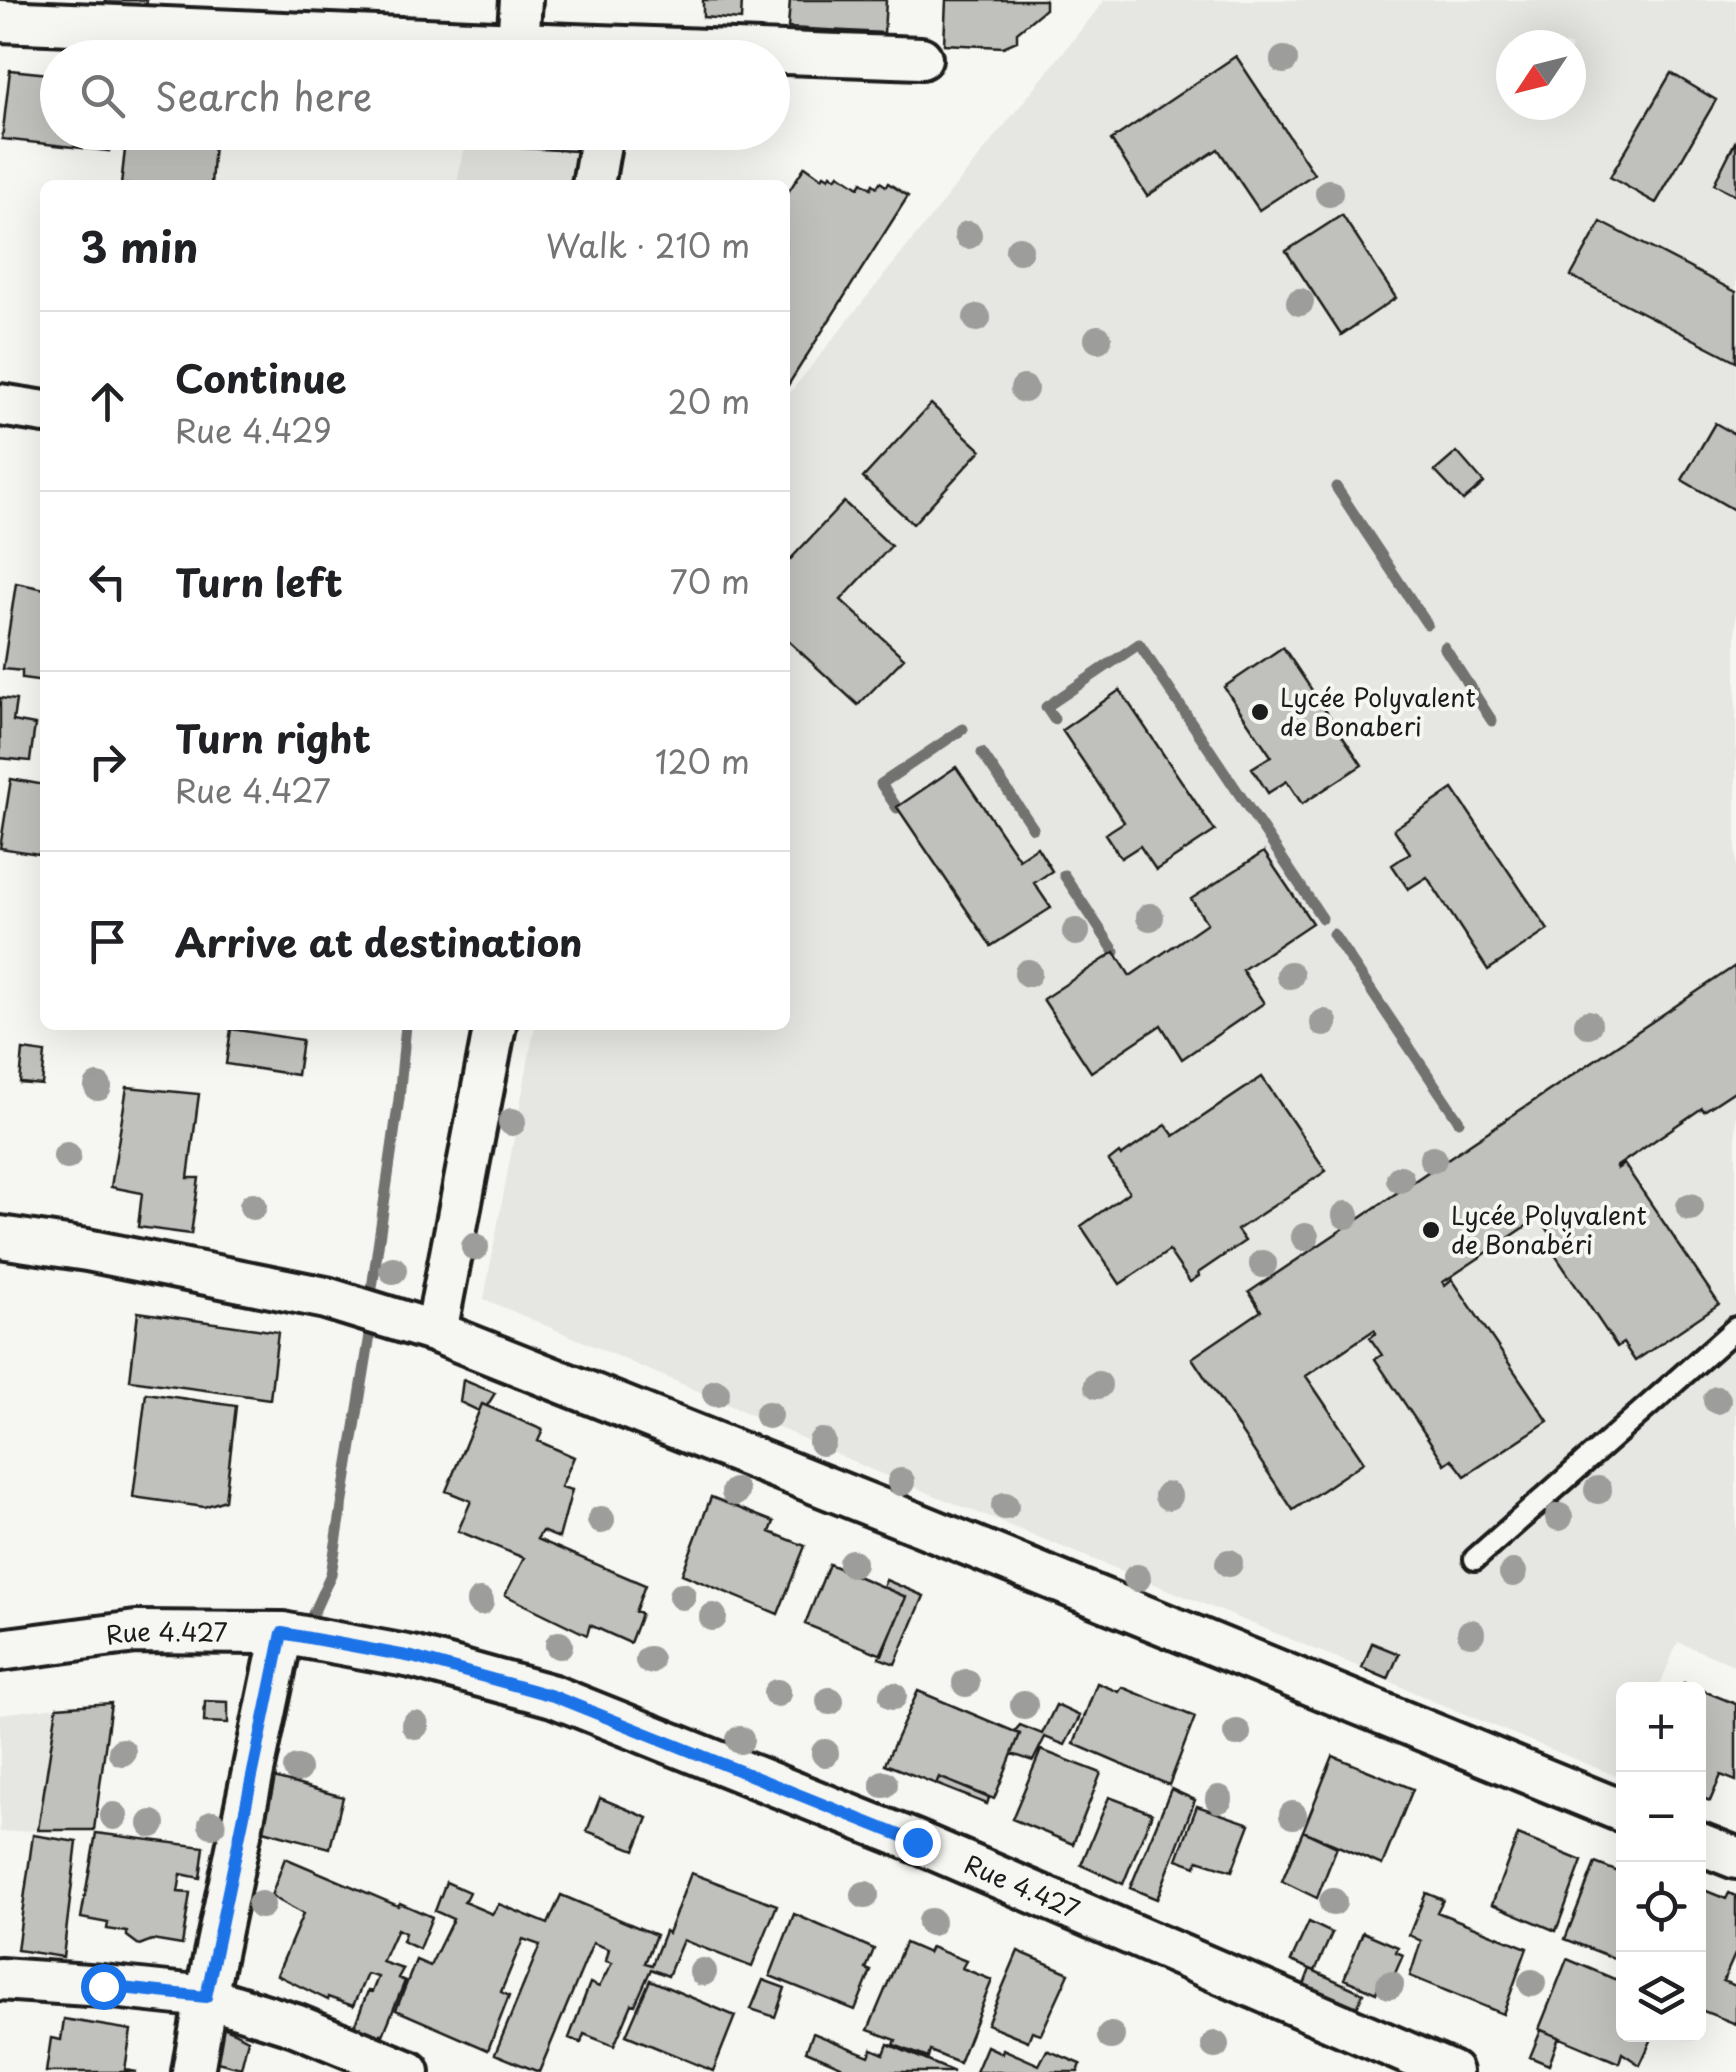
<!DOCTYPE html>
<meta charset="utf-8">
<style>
body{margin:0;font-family:"Playpen Sans",sans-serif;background:#f6f6f6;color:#202124}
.controls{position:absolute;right:30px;bottom:30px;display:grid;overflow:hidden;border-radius:15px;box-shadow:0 10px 40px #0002}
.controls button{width:90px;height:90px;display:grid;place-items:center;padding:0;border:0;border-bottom:2px solid #e0e0e0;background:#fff;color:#202124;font:50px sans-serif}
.compass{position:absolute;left:1496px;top:30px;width:90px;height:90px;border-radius:50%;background:#fff;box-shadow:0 10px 40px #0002;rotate:235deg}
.stop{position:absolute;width:30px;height:30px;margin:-22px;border:8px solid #1a73e8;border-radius:50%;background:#fff}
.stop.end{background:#1a73e8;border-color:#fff;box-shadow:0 2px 10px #0008}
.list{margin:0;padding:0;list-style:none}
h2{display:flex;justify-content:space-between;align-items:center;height:130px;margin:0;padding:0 40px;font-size:42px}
h2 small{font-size:32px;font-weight:400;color:#757577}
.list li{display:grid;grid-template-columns:65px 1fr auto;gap:30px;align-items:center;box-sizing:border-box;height:180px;padding:0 40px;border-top:2px solid #e0e0e0}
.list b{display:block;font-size:38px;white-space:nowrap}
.list p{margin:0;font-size:32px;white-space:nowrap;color:#757577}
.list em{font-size:32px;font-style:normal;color:#757577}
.icon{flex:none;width:55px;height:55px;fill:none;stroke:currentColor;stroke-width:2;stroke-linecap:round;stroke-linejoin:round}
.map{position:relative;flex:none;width:1736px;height:2072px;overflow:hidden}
.search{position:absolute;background:#fff;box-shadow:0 10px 40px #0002;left:40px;top:40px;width:750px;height:110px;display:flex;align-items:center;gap:25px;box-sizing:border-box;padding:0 35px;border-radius:55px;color:#757577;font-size:38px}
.panel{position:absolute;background:#fff;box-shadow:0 10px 40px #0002;left:40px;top:180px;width:750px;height:850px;border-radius:15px}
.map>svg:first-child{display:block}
</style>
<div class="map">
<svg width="1736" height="2072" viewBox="0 0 1736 2072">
<rect width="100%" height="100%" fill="#f6f6f2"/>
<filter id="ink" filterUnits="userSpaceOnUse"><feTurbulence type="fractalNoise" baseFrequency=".01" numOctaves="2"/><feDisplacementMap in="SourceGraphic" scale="20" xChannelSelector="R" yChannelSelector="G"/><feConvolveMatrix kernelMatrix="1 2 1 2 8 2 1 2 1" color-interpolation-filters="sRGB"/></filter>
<g filter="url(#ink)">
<path fill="#e6e6e2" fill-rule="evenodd" d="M1105 0H1736V1666L1678 1642 1658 1689 1624 1690V1773L1621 1778 1428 1699 1362 1668 872 1470 705 1394 484 1299 535 1025H785V399ZM1511 45H1571V105H1511Z
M466 133H580L570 185H457Z
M57 1707 38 1830 0 1832V1714Z"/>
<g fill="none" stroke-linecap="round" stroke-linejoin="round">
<path stroke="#727271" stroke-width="11" d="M1336 487 1427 624
M1444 647 1492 721
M1054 719 1046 707 1139 644 1322 918
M982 753 1033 828
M897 808 881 784 963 729
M1064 875 1115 952
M1333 934 1459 1121
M372 1288 399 1099 406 1025
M307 1627 331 1574 371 1329"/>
</g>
<path fill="#c0c0bd" stroke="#1c1c1c" stroke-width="2.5" d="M105 0H147L146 7 104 6Z
M703 0H742L741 20 703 17Z
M790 0H886L884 33 788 28Z
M946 0H1045V9L1017 32V41L1003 47 944 44Z
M1236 56 1314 174 1259 210 1218 149 1147 196 1111 140Z
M10 70 58 75V132H111L109 151 2 139Z
M1671 73 1716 100 1656 203 1610 177Z
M127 132 214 142 211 185H121Z
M473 132H575L574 151 472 145Z
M1736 140V195L1714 184Z
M805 166 822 178 824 175 829 178 831 174 836 178 839 174 859 187 862 182 871 188 873 184 877 187 880 182 886 186 888 183 908 196 785 390V197Z
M1342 215 1396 298 1341 335 1286 251Z
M1601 222 1736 292V361L1571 276Z
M931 404 981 450 913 524 863 478Z
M1715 423 1736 435V511L1682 480Z
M1457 452 1484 483 1463 501 1435 471Z
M844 502 891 546 841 600 904 658 858 705 785 638V565Z
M16 583 45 589V682L22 679V671L3 669Z
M1283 647 1362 765 1302 804 1287 781 1268 793 1252 768 1271 756 1224 687Z
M1120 690 1215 831 1156 870 1140 846 1121 858 1105 834 1124 822 1062 730Z
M0 698 16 700 13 721 35 725 30 761 0 758Z
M956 767 1019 859 1037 847 1052 871 1034 883 1051 908 991 946 897 807Z
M11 779 45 785V855L0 848Z
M1453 789 1548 930 1488 970 1427 877 1408 889 1392 865 1410 853 1394 829Z
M1264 852 1312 923 1242 970 1264 1003 1182 1059 1161 1025 1091 1072 1043 999 1115 952 1130 976 1207 923 1191 899Z
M1735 966 1736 1090 1704 1111 1702 1108 1616 1167 1617 1169 1624 1164 1719 1304 1635 1361 1623 1343 1617 1347 1547 1243 1554 1239 1542 1221 1549 1217 1546 1213 1443 1282 1445 1285 1452 1279 1548 1421 1465 1476 1452 1459 1445 1464 1375 1359 1382 1355 1370 1338 1376 1333 1374 1330 1306 1376 1364 1462 1293 1510 1192 1358 1261 1311 1249 1292Z
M231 1029 302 1040 297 1075 226 1064Z
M23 1050 45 1053 42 1085 20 1083Z
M1262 1077 1326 1171 1237 1230 1245 1241 1198 1273 1199 1276 1190 1282 1169 1251 1120 1284 1081 1226 1129 1192 1109 1161 1119 1153 1121 1156 1166 1125 1174 1136Z
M127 1087 199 1094 188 1178H199L191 1234 138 1227 142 1193 111 1187Z
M138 1312 278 1332 270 1399 130 1380Z
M463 1380 495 1393 487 1406 482 1404 479 1411 460 1402Z
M146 1393 236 1406 225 1500 204 1507 133 1497Z
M482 1404 543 1430 538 1441 574 1457 561 1487 572 1490 559 1538 542 1531 537 1539 645 1585 635 1612 641 1614 630 1643 590 1625 587 1635 505 1595 524 1558 458 1531 471 1501 446 1491Z
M711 1497 774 1522 770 1532 805 1546 778 1614 682 1574Z
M829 1564 906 1597 882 1655 805 1624Z
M886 1580 924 1596 895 1664 879 1658 906 1597 883 1587Z
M1372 1643 1399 1654 1388 1679 1362 1668Z
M1097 1683 1119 1692 1122 1687 1195 1717 1169 1785 1074 1744Z
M1684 1683 1736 1704V1781L1721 1775 1710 1801 1698 1796V1690H1681Z
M918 1691 1020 1734 994 1799 939 1777 936 1784 885 1764Z
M205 1701 228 1702V1723L204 1722Z
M111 1703 94 1830H38L57 1707Z
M1056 1705 1080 1716 1065 1745 1045 1737 1033 1761 1012 1754 1020 1734 1014 1732 1020 1725 1042 1734Z
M1041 1750 1101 1773 1073 1844 1012 1819Z
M1333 1756 1413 1789 1382 1865 1303 1831Z
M939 1777 989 1798 987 1804 936 1784Z
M274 1778 343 1797 330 1848 260 1829Z
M1171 1789 1195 1800 1157 1899 1130 1888Z
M1109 1797 1152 1813 1123 1884 1081 1865Z
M600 1798 648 1818 635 1850 587 1831Z
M1197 1806 1250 1824 1232 1871 1198 1860 1196 1866 1177 1859Z
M1303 1831 1337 1847 1317 1898 1282 1881Z
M96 1833 204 1847 200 1878 181 1874 178 1892 190 1893 182 1945 152 1940 139 1945 127 1936V1932L107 1929 108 1923 81 1918Z
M33 1835 77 1842 63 1957 17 1950Z
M1518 1835 1582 1861 1556 1931 1492 1904Z
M285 1858 398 1906 400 1903 432 1917 419 1949 402 1941 405 1933 397 1929 382 1962 403 1969 398 1978 405 1981 383 2035 381 2034 378 2039 353 2029 368 1991 372 1992 378 1977 367 1974 353 2006 328 1997V2000L277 1975 303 1914 271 1896Z
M1595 1863 1624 1874V1962L1565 1939Z
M691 1873 777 1905 752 1967 683 1940 668 1976 651 1969 635 2005 632 2004 614 2046 584 2034 581 2043 569 2038 590 1983 599 1987 612 1963 606 1961 609 1949 593 1943 539 2072 495 2054 540 1945 523 1939 501 1992 509 1996 488 2050 396 2010 416 1960 430 1966 453 1919 435 1911 446 1882 469 1892 464 1902 492 1914 499 1904 548 1924 561 1895 656 1935 645 1963 652 1965 665 1931 668 1933Z
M1704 1890 1726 1899 1729 1893 1736 1896V1952L1723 1981 1736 1986V2024L1698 2009V1902Z
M1426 1893 1443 1900 1437 1912 1527 1948 1503 2014 1410 1976 1421 1941 1409 1935Z
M794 1914 874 1949 866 1969 871 1971 855 2010 770 1976Z
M1309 1922 1332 1933 1315 1971 1291 1961Z
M1363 1932 1398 1947 1396 1952 1403 1955 1390 1985 1380 1981 1376 1993 1344 1979Z
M905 1943 928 1953 931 1947 966 1961 962 1968 992 1980 959 2063 930 2051 928 2058 894 2045 896 2040 868 2030Z
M1018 1951 1069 1973 1041 2034 1032 2031 1028 2041 987 2024Z
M1567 1959 1624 1983V2034H1654L1640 2065 1622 2053 1619 2063 1539 2029Z
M1310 1969 1363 1993 1350 2023 1299 1998Z
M650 1980 735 2016 713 2071 626 2035Z
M763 1980 785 1988 775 2017 751 2009Z
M64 2019 131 2030 125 2070 137 2072H46L51 2038 61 2040Z
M215 2023 248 2039 241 2068 209 2060Z
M1541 2030 1559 2037 1549 2065 1530 2057Z
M813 2033 869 2056 872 2049 884 2054 888 2044 954 2072H854L848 2069 846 2072H839L841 2066 806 2051Z
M987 2046 1002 2053 1003 2049 1039 2065 1047 2050 1081 2064 1078 2072H976Z"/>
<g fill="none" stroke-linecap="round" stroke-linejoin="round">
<defs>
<path id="service" d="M1475 1559 1736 1328"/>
<g id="minor">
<path d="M0 21 518 43 521 0"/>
<path d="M518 43 921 58"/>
<path d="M593 185 602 132"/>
<path d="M0 405 45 412"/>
<path d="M0 1237 87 1250 326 1298 436 1332 918 1524 1624 1812"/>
<path d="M436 1332 495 1025"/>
<path id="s1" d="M0 1650 136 1632 282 1633 412 1657 553 1696 917 1842 1451 2072"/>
<path d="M1698 1843 1736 1858"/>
<path d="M0 1979 103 1986 206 1997 295 2025 409 2072"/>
<path d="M193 2072 206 1997 282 1633"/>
</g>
</defs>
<use href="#service" stroke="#1c1c1c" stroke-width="28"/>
<use href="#minor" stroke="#1c1c1c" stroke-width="48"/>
<use href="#service" stroke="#f6f6f2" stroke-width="20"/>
<use href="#minor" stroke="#f6f6f2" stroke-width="40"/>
</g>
<g fill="#9d9d9b">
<circle cx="1284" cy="60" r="14"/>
<circle cx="1329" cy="193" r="14"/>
<circle cx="968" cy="235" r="14"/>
<circle cx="1019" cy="250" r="14"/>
<circle cx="1300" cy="302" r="14"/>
<circle cx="977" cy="318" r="14"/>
<circle cx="1098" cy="339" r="14"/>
<circle cx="1024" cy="389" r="14"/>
<circle cx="1150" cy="917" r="14"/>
<circle cx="1076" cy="932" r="14"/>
<circle cx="1028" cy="973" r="14"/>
<circle cx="1290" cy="975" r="14"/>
<circle cx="1324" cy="1023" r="14"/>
<circle cx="1588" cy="1024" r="14"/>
<circle cx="98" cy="1087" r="14"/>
<circle cx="512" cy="1122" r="14"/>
<circle cx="67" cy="1156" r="14"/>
<circle cx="1433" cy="1159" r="14"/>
<circle cx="1400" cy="1179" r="14"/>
<circle cx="253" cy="1206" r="14"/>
<circle cx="1690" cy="1207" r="14"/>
<circle cx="1346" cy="1215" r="14"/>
<circle cx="1305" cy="1237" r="14"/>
<circle cx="475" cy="1247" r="14"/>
<circle cx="1263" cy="1264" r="14"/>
<circle cx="393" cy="1270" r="14"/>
<circle cx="1098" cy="1385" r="14"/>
<circle cx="716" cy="1393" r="14"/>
<circle cx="1717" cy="1400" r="14"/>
<circle cx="768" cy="1415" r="14"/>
<circle cx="822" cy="1442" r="14"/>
<circle cx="901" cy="1482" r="14"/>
<circle cx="1598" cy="1490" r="14"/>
<circle cx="735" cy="1492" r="14"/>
<circle cx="1168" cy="1496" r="14"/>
<circle cx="1005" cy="1506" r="14"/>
<circle cx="1559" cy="1517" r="14"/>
<circle cx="601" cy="1520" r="14"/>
<circle cx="852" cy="1563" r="14"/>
<circle cx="1229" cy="1563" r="14"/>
<circle cx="1513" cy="1573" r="14"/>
<circle cx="1137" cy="1578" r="14"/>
<circle cx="682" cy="1596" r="14"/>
<circle cx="480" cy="1602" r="14"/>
<circle cx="713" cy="1617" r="14"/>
<circle cx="1471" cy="1633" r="14"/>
<circle cx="559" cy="1645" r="14"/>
<circle cx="649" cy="1660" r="14"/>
<circle cx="966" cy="1683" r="14"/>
<circle cx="777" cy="1693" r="14"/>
<circle cx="893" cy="1696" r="14"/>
<circle cx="830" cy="1701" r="14"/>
<circle cx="1024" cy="1705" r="14"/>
<circle cx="415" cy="1725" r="14"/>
<circle cx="1237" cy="1733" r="14"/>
<circle cx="740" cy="1740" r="14"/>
<circle cx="122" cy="1752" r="14"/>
<circle cx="825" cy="1753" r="14"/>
<circle cx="297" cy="1769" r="14"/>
<circle cx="884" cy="1784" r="14"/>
<circle cx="1219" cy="1799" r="14"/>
<circle cx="1293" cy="1815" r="14"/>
<circle cx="114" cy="1816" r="14"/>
<circle cx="152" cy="1824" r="14"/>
<circle cx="212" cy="1824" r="14"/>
<circle cx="865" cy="1895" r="14"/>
<circle cx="1333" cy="1902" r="14"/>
<circle cx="261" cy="1905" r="14"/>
<circle cx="931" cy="1922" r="14"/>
<circle cx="703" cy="1972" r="14"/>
<circle cx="1532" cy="1983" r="14"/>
<circle cx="1390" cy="1985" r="14"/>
<circle cx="1111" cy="2036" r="14"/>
<circle cx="1215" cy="2045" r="14"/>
</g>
</g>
<g fill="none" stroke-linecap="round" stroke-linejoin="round" filter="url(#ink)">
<path stroke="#1a73e8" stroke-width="12" d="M103 1986 206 1997 282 1633 412 1657 553 1696 917 1842"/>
</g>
<g fill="#1c1c1c" stroke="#f6f6f2" stroke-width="4">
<circle cx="1260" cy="712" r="10"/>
<circle cx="1431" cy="1230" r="10"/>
</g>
<g text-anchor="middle" stroke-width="8" stroke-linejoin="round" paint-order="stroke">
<g font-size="25" fill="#1c1c1c" stroke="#f6f6f2" text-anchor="start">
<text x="1280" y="707">Lycée Polyvalent<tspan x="1280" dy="29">de Bonaberi</tspan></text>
<text x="1451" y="1225">Lycée Polyvalent<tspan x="1451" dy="29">de Bonabéri</tspan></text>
</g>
<g font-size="25" fill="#1c1c1c" stroke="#f6f6f2">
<text dy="9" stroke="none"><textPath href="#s1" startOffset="168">Rue 4.427</textPath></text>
<text dy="9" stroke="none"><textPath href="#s1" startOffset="1068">Rue 4.427</textPath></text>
</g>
</g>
</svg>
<div class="controls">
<button>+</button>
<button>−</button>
<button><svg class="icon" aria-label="locate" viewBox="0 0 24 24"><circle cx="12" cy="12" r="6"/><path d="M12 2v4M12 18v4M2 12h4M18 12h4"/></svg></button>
<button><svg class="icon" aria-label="layers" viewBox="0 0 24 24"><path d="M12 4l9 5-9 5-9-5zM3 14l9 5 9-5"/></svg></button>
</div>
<svg class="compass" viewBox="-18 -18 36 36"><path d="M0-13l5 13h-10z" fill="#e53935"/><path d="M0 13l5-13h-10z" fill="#757577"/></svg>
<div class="stop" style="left:103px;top:1986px"></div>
<div class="stop end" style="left:917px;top:1842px"></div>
<div class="search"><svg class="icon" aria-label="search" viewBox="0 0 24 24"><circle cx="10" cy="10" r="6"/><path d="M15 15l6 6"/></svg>Search here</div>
<section class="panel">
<h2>3 min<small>Walk · 210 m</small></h2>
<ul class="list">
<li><svg class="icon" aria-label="ahead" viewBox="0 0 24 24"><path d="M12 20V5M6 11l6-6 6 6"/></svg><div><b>Continue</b><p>Rue 4.429</p></div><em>20 m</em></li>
<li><svg class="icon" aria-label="left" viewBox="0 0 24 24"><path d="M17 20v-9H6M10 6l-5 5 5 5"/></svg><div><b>Turn left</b></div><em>70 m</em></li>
<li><svg class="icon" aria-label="right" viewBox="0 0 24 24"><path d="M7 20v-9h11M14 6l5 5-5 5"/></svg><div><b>Turn right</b><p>Rue 4.427</p></div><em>120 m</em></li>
<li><svg class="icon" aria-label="arrive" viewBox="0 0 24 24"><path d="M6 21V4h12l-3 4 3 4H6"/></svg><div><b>Arrive at destination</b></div></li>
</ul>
</section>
</div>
